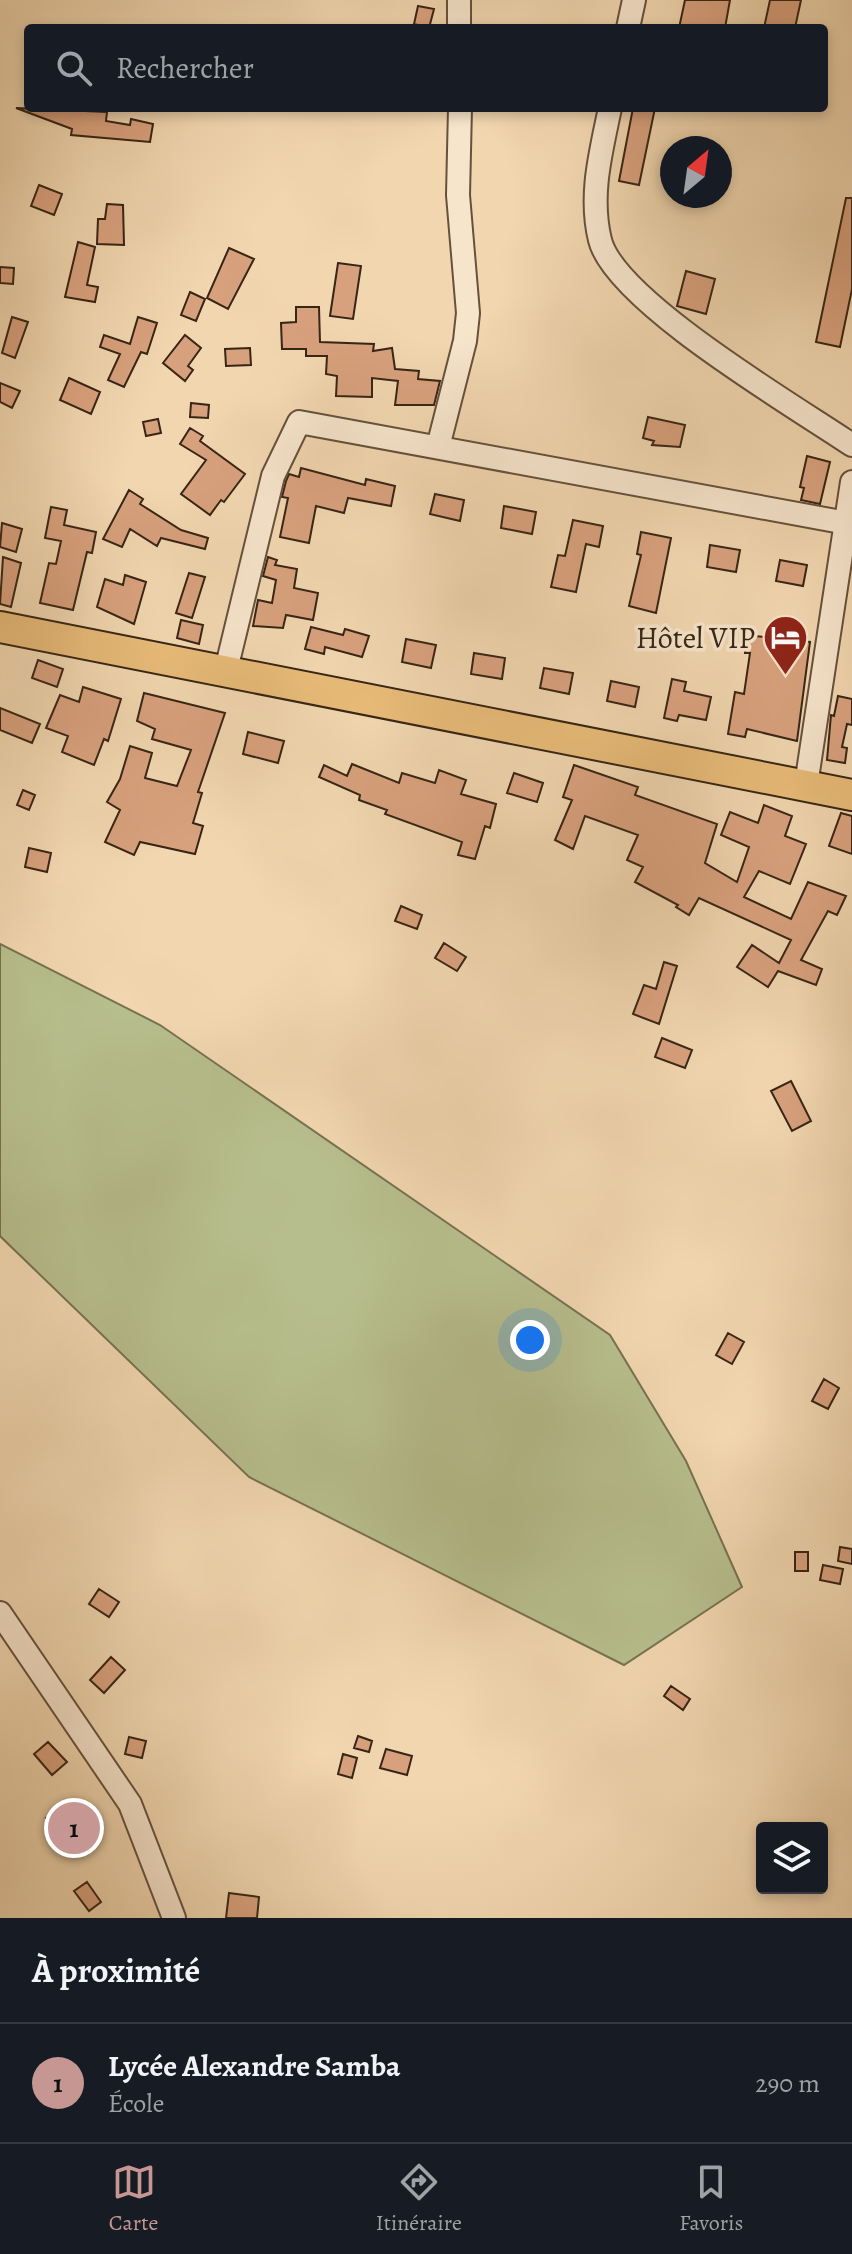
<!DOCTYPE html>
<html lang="fr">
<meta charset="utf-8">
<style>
body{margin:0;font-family:Alegreya,serif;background:#242831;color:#f1f3f6}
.controls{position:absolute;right:24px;bottom:24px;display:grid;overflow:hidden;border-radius:8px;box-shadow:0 4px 12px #0003}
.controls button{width:72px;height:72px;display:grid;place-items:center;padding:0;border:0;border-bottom:2px solid #363941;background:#171b24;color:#f1f3f6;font:40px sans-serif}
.compass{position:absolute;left:660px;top:136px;width:72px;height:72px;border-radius:50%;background:#171b24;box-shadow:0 4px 12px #0003;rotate:29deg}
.you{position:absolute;left:530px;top:1340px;width:28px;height:28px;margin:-20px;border:6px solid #fff;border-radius:50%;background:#1a73e8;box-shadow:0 0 0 12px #1a73e833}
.badge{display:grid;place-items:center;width:52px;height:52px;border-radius:50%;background:#c59692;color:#111;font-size:26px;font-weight:700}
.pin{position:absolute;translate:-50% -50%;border:4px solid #fff;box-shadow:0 2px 8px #0006}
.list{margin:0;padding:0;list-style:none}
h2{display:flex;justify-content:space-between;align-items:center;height:104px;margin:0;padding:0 32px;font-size:34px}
h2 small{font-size:26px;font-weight:400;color:#9ea1a6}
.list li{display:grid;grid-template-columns:52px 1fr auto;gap:24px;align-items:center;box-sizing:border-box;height:120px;padding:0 32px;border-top:2px solid #363941}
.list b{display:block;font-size:30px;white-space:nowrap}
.list p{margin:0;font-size:26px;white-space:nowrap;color:#9ea1a6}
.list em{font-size:26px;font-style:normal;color:#9ea1a6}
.icon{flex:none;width:44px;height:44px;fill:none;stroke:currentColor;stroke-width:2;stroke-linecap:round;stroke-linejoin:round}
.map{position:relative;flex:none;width:852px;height:1918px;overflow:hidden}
.search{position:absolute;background:#171b24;box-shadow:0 4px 12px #0003;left:24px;right:24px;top:24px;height:88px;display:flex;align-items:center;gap:20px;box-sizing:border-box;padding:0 28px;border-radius:8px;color:#9ea1a6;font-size:30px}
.sheet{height:224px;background:#171b24}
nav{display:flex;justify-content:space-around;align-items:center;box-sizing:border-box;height:112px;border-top:2px solid #363941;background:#171b24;font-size:22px;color:#9ea1a6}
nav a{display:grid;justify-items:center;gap:4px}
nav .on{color:#c59692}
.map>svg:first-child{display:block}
</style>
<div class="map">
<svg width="852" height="1918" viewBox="0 0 852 1918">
<rect width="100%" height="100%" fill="#f1d6af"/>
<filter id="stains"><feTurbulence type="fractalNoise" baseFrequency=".0025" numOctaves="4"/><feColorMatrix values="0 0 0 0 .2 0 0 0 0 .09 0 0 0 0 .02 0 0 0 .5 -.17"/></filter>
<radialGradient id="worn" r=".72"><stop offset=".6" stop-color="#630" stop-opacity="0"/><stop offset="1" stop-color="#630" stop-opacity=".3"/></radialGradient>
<path fill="#b7be8d" stroke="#777251" stroke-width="2" d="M0 944 160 1025 610 1335 686 1461 742 1587 624 1665 249 1477 0 1236Z"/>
<path fill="#d8a17d" stroke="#372515" stroke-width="2" d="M685 0H730L725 28H679Z
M770 0H801L795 28H764Z
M418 6 434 9 429 28 414 24Z
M16 108 107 112 106 121 130 125 131 119 153 124 150 142 71 135 72 129Z
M633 108H655L639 185 619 181Z
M39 185 62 194 54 215 31 206Z
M846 198H852V289L840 347 816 342Z
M107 204 123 205 124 245 97 244 98 219H105Z
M78 242 95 247 87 285 98 287 95 302 65 297Z
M229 248 254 259 228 309 207 298Z
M338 263 361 266 353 319 330 316Z
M0 267 14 268 13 284 0 283Z
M686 271 715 279 706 314 677 306Z
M190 292 205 299 196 321 181 315Z
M296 307H319L320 342 374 344 373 351 392 348 395 369 419 371 418 379 440 381 434 405H395L398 381 372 378V397L336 396 337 376 326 374 327 356H306V349H282L281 323 296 322Z
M12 317 28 322 15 358 2 353Z
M138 317 157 323 147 354 141 352 124 387 108 380 120 354 100 347 104 335 130 344Z
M185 335 201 348 188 366 193 370 185 381 163 363Z
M250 348 251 365 226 366 225 349Z
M69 378 100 392 91 414 60 400Z
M0 383 20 391 12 408 0 402Z
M191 403 209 405 208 418 190 417Z
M648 417 685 425 680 447 652 445 654 441 643 438Z
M158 419 161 433 146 436 143 422Z
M190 428 203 436 200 441 245 474 224 502 221 500 210 515 181 494 206 460 180 444Z
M807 456 830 462 820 504 801 500 804 488 800 487Z
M301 468 365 485 366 479 395 486 391 506 348 498 344 513 316 506 309 543 280 537 288 498 282 497 286 481 289 474 299 477Z
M129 490 143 499 140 504 181 530 208 538 205 549 161 538 157 546 130 529 122 547 103 539Z
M435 494 464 500 460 521 430 514Z
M504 506 536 512 532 534 501 528Z
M51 507 67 510 64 525 96 532 92 553 87 552 73 610 40 603 49 563 56 564 61 541 45 538Z
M573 520 603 526 599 547 586 544 576 592 551 587 558 555 565 556Z
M2 523 22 529 16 552 0 547Z
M641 532 671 538 656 613 629 606 641 555 637 554Z
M710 545 740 550 736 572 707 567Z
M3 557 21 563 11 607 0 604Z
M268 557 277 560 275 565 297 569 294 588 318 593 313 620 286 615 283 628 253 626 258 600 272 603 276 580 263 576Z
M780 560 807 565 803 586 776 581Z
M189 573 205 577 192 618 176 613Z
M125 575 146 582 134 624 97 607 105 579 123 585Z
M181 620 203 625 199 644 177 638Z
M311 627 343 635 345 629 369 636 362 657 325 647 324 654 305 649Z
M747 635 810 642 797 741 747 729 745 737 728 734 735 692 744 694 750 653H745Z
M406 639 436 645 431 668 402 662Z
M474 653 505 658 502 679 471 674Z
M38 660 63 669 57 687 32 678Z
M544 668 573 673 569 694 540 688Z
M672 679 686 682 684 691 711 697 706 720 679 715 677 721 664 718Z
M611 681 639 687 635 707 607 701Z
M83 687 121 699 108 741 104 739 94 765 62 752 68 736 46 728 60 695 79 702Z
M144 693 225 713 198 792 202 793 193 823 203 826 195 854 140 842 134 855 105 842 120 810 107 802 120 779 130 746 152 753 145 778 177 786 191 750 152 739 155 729 137 721Z
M838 696 852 699V725L847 724 842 747 847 748 845 763 827 760 831 715 834 716Z
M0 708 40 724 32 743 0 730Z
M248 732 284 741 278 763 243 754Z
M352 764 399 783 402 773 435 783 439 770 466 780 461 794 496 804 490 828 485 826 475 859 458 855 462 842 385 814 387 810 359 800 360 795 319 777 324 765 347 776Z
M574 765 638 787 635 795 717 824 705 863 737 882 749 847 721 835 730 812 758 823 764 805 792 816 785 836 806 844 790 884 759 871 744 897 791 919 808 882 846 896 837 915 828 911 801 960 822 969 816 985 778 971 768 987 737 967 752 945 779 963 791 940 699 898 689 915 676 907 678 905 635 882 643 867 627 860 638 835 585 816 573 849 555 840 572 800 563 797Z
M514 773 543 783 537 802 507 793Z
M23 790 35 795 29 810 17 805Z
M841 813 852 816V854L829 846Z
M29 848 51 853 47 872 25 867Z
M401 906 422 915 417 929 395 921Z
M444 943 466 957 457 971 435 958Z
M664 962 677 966 659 1024 633 1014 644 985 656 989Z
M662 1038 692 1050 685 1068 655 1057Z
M791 1081 811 1121 792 1131 771 1091Z
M728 1333 744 1342 732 1364 716 1355Z
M824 1379 839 1388 828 1409 812 1401Z
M840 1547 852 1549V1564L838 1561Z
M795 1552H808V1571H795Z
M823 1565 843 1569 840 1584 820 1580Z
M99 1589 119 1602 109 1617 89 1604Z
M111 1657 125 1670 104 1693 90 1680Z
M671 1686 690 1699 683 1710 664 1696Z
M358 1736 372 1741 369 1752 354 1748Z
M129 1737 146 1741 142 1758 125 1754Z
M48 1742 67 1762 52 1775 34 1754Z
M386 1749 412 1756 407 1775 380 1768Z
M343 1754 357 1758 352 1778 338 1774Z
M65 1803 80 1823 61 1838 46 1818Z
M87 1882 101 1902 89 1911 74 1891Z
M229 1893 259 1897 257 1918H226Z"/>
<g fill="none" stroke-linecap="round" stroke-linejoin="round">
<defs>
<path id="minor" d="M459 28V0
M628 28 634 0
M610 108C601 152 589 195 600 240 615 301 796 407 852 445
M438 447 465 341 468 313 458 195 460 108
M225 674 273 476 299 422 852 524
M806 785 852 482
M0 1613 130 1804 174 1918"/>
<path id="highway" d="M0 627 852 795"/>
</defs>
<use href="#minor" stroke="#66513c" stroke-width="26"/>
<use href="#highway" stroke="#372515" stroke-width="34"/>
<use href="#minor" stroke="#f6e4cb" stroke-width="22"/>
<use href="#highway" stroke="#e8bb78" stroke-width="30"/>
</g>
<defs>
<symbol id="hotel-pin" viewBox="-11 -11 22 30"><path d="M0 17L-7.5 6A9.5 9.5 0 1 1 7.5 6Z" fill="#8f2418" stroke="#f6e4cb"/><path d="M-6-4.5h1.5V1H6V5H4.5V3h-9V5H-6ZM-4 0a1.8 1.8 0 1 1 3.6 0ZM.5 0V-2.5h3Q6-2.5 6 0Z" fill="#fff"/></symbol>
</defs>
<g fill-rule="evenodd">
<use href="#hotel-pin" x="760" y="612" width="51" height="69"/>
</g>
<g text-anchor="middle" stroke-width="7" stroke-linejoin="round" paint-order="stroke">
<g font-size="30" fill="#372515" stroke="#f6e4cb" text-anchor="end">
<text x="755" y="648">Hôtel VIP</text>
</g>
</g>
<rect width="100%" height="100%" filter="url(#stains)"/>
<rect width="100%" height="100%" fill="url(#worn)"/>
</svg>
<div class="controls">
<button><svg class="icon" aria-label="layers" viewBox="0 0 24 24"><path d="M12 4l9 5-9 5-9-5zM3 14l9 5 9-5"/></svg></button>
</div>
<svg class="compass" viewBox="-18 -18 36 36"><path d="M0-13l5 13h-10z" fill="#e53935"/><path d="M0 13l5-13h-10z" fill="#9ea1a6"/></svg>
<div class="you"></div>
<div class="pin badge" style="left:74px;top:1828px">1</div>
<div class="search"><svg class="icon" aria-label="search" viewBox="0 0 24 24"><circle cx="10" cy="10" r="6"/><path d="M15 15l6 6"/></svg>Rechercher</div>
</div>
<section class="sheet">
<h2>À proximité<small></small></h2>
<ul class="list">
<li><span class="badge">1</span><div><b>Lycée Alexandre Samba</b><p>École</p></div><em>290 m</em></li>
</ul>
</section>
<nav>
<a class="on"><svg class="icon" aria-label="map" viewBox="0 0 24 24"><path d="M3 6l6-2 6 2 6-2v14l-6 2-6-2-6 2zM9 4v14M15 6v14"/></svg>Carte</a>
<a><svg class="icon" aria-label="directions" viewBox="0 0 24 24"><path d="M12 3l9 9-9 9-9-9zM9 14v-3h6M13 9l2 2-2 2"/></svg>Itinéraire</a>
<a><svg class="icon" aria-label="saved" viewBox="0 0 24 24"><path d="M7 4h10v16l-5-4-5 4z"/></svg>Favoris</a>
</nav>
